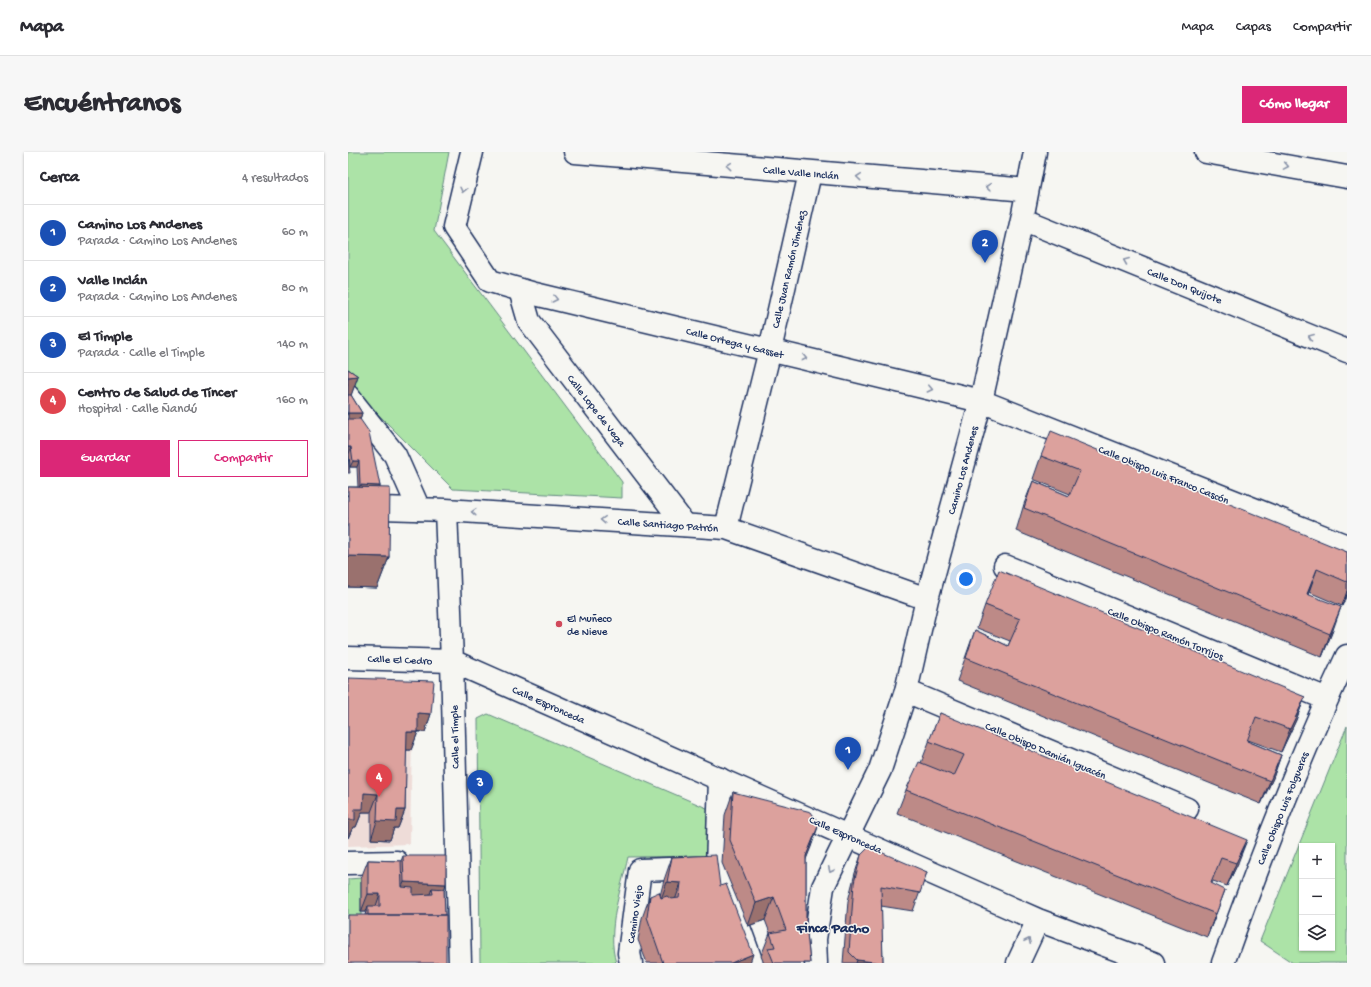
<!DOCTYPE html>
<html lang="es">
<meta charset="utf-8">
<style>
body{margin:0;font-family:"Gochi Hand",sans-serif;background:#f7f7f7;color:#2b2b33}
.controls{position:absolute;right:12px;bottom:12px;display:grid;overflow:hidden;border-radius:0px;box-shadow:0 1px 3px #0004}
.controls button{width:36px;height:36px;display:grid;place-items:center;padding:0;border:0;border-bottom:1px solid #e1e1e2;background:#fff;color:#2b2b33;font:20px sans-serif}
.you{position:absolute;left:618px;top:427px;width:14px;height:14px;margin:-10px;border:3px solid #fff;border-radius:50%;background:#1a73e8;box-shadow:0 0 0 6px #1a73e833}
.badge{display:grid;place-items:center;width:26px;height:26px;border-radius:50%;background:#db2777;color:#fff;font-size:13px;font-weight:700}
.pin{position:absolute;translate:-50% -33px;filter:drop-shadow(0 1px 2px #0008)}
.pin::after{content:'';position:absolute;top:21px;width:14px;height:12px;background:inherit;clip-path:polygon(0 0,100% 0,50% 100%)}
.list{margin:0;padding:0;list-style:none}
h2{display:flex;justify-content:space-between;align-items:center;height:52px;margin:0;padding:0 16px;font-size:17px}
h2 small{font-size:13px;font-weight:400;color:#7c7c81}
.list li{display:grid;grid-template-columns:26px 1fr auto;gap:12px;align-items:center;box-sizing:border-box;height:56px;padding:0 16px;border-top:1px solid #e1e1e2}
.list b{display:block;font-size:15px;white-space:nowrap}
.list p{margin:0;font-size:13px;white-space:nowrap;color:#7c7c81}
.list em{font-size:13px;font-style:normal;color:#7c7c81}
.actions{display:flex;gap:8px;padding:12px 16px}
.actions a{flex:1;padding:9px 0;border:1px solid #db2777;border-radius:0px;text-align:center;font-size:14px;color:#db2777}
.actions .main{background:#db2777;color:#fff}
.icon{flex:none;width:22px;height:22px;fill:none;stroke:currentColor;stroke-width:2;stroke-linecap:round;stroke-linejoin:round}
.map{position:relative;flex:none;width:999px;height:811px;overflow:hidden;border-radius:0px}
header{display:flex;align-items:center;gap:24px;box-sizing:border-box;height:56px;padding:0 20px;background:#fff;border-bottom:1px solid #e1e1e2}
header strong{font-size:19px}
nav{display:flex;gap:22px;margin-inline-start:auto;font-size:14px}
.intro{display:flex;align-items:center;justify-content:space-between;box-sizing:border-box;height:96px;padding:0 24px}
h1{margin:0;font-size:28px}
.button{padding:10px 18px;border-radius:0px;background:#db2777;color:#fff;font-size:14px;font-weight:700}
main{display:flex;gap:24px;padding:0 24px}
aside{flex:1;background:#fff;border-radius:0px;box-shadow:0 1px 3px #0004}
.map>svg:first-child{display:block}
</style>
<header>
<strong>Mapa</strong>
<nav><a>Mapa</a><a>Capas</a><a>Compartir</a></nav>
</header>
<div class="intro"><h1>Encuéntranos</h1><a class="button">Cómo llegar</a></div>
<main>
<aside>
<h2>Cerca<small>4 resultados</small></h2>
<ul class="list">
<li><span class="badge" style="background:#1a4fb4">1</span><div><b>Camino Los Andenes</b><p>Parada · Camino Los Andenes</p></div><em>60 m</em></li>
<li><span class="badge" style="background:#1a4fb4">2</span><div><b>Valle Inclán</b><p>Parada · Camino Los Andenes</p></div><em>80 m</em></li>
<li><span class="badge" style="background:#1a4fb4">3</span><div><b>El Timple</b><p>Parada · Calle el Timple</p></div><em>140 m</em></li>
<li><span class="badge" style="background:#e0444e">4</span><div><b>Centro de Salud de Tíncer</b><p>Hospital · Calle Ñandú</p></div><em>160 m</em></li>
</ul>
<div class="actions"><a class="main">Guardar</a><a>Compartir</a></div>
</aside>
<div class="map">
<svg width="999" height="811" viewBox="0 0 999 811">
<rect width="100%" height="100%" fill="#f6f6f2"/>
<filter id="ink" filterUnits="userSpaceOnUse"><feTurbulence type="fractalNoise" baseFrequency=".025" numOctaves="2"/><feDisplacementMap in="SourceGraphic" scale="8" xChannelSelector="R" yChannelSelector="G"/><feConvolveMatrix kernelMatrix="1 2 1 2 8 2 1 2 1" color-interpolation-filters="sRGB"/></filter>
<g filter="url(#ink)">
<path fill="#eedcd8" d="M0 544 79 547 77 580 64 579 62 692 0 694Z"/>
<path fill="#ace3a7" stroke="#648982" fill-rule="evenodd" d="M0 0H101L86 79 274 330V346L105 337 0 232Z
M140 562 361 657 360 704 280 705C273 738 258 777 268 811H132L130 567Z
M999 574V811H945L912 789ZM954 694H984V796H954Z
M13 726V785H0V727Z"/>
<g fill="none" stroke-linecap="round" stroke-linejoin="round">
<defs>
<path id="pedestrian" d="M172 138 181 169 337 373
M0 244 47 303 71 357
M558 539 839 657
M372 627 369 715 404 811
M283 811 281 801 292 718 350 716"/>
<path id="minor" d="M124 0 106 75 142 129 187 142 633 249 999 394
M227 0 679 38
M674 67 999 199
M0 355 98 358 378 376 579 447
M98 358 104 509 112 811
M378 376 422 198 462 21
M657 414 979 547
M0 506 104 509 690 768 805 811
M0 711 49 710
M468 811 467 787 475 735 532 618 558 539 579 447 633 249 674 67 687 0
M670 811 690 768
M875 811C912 707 952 604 999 504"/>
<path id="tertiary" d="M858 0 999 25"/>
</defs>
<use href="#pedestrian" stroke="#1b2f5e" stroke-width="25"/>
<use href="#minor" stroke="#1b2f5e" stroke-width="25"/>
<use href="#tertiary" stroke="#1b2f5e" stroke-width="25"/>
<use href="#pedestrian" stroke="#f6f6f2" stroke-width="22"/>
<use href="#minor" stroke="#f6f6f2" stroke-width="22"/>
<use href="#tertiary" stroke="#f6f6f2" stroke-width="22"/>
</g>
<path fill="#bd8a87" stroke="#1b2f5e" d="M0 217 10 224 3 243 14 261 12 267 32 334V336L41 405 29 436 0 435V335H10L9 315H2L1 302H0Z
M693 304 999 400V442L994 454 961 440 960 442 985 478 974 505 668 379 676 352 685 329 721 344 722 342 685 327Z
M637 453 957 545 948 568 933 600 900 588 899 589 933 603 925 626 913 652 609 529 627 478 660 494 662 489 629 476Z
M0 526 83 562 77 580H70L63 598H58L57 658 50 676H46L42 688 23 687V660H14L8 675H5L0 686Z
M592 561 890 711 879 734 865 729 864 731 868 761 859 785 549 661 558 638 573 611Z
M385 640 471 672 458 707V771L462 811H415V809L413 804 422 781 417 768 400 774 374 711 377 663Z
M513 703 579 720 565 759 533 754 535 811H495L500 749 507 721Z
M55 704 96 737 97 763H17L18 760H13V726L20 708 53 709Z
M324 705 372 734 402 811H299L290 788 294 766 302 744H312L316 728Z"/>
<path fill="#9a716e" stroke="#1b2f5e" d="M10 224 0 252V225Z
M0 261H14L10 274H0Z
M0 295H3L1 302H0Z
M5 309H11L9 315H2Z
M12 333 32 334 30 341 10 340Z
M0 404 41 405 29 436 0 435Z
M969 417 961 440 951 464 959 442Z
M999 439V442L994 454Z
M993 455 985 478 974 505 982 482Z
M957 545 948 568 933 600 942 577Z
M70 561 83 562 77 580 64 579Z
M59 580H70L63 598H52Z
M933 603 925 626 913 652 922 629Z
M16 641 30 642 23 660H14L8 675H5L0 686V668L7 657Z
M49 658H57L50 676H46L42 688 23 687 29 669Z
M471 672 463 695 450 727 458 704Z
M899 688 890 711 879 734 888 711Z
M56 730 98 732 90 755 84 736 78 754 47 753Z
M319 730 333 731 325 754 311 753Z
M877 738 868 761 859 785 868 762Z
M20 742H32L26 760 20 754 18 760H13Z
M426 745 417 768 400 774 408 751Z
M405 802 402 811H383Z
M509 808 532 811H508Z"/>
<path fill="#dca19d" stroke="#1b2f5e" d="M0 217 10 224 0 225Z
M0 243H3L14 261H0Z
M0 267H12L21 280 32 334 12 333 11 309H5L3 295H0Z
M703 279 999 400V430L969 417 959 442 993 455 982 482 676 356 685 329 721 344 732 319 693 304Z
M0 303 2 321H0Z
M0 335 42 336 41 405 0 404Z
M651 418 957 545 942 577 908 565 899 589 933 603 922 629 618 506 627 478 660 494 672 467 637 453Z
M0 526 86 529 83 562 70 561V580H59L57 658H49L48 670 29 669 30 642 16 641 15 657H7V668H0Z
M592 561 899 688 888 711 873 706 863 731 877 738 868 762 558 638 571 610 606 624 616 603 581 589Z
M385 640 463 660 471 672 458 704V771L462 811H426L420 796 427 795 422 781 438 778 426 745 408 751 382 688Z
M521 695 579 720 572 741 533 734 535 811 509 808 501 800 506 731 513 703Z
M368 703 372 734 378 732 405 802 383 811H315L299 765 302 744 311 740 313 746 319 744 323 747 331 746 333 731 319 730 324 705Z
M55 704H98V732L56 730Z
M20 708 53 709 54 735 65 736V743L85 742 84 736 96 737 97 763H20V754H32V742H20Z
M0 763H98V811H0Z"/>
<defs><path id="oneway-chevron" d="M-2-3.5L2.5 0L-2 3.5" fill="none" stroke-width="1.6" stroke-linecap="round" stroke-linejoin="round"/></defs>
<g stroke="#8892a8">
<use href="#oneway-chevron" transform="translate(381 14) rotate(-175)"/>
<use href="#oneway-chevron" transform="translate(938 14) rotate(10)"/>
<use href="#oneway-chevron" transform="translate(511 25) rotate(-175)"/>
<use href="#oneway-chevron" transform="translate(640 35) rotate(-175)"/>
<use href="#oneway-chevron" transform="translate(115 38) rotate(103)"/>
<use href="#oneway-chevron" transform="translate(778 109) rotate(-158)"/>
<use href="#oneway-chevron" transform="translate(207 147) rotate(14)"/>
<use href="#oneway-chevron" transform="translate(963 185) rotate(-158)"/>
<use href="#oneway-chevron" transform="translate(456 206) rotate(13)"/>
<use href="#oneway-chevron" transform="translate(582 237) rotate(13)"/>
<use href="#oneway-chevron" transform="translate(126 360) rotate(-176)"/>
<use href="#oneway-chevron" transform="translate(255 368) rotate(-176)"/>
<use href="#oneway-chevron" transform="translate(483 718) rotate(115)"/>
<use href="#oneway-chevron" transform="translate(680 789) rotate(-65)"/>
</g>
</g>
<circle fill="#d1495b" stroke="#f6f6f2" stroke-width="1.5" cx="211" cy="472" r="4"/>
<g text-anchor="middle" stroke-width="3" stroke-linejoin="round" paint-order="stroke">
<g font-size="11" fill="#1b2f5e" stroke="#f6f6f2">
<text transform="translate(453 20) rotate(5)" y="4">Calle Valle Inclán</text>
<text transform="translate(440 117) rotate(-77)" y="4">Calle Juan Ramón Jiménez</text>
<text transform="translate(837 133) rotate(22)" y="4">Calle Don Quijote</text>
<text transform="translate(387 190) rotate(14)" y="4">Calle Ortega y Gasset</text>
<text transform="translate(249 258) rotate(52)" y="4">Calle Lope de Vega</text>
<text transform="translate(614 318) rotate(-75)" y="4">Camino Los Andenes</text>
<text transform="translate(816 322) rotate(22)" y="4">Calle Obispo Luis Franco Cascón</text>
<text transform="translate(320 372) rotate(4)" y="4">Calle Santiago Patrón</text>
<text transform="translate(818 481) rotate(22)" y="4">Calle Obispo Ramón Torrijos</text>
<text transform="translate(52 507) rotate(2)" y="4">Calle El Cedro</text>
<text transform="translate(201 552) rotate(24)" y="4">Calle Espronceda</text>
<text transform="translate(106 585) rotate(-91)" y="4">Calle el Timple</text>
<text transform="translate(698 598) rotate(23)" y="4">Calle Obispo Damián Iguacén</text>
<text transform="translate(934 656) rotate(-68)" y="4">Calle Obispo Luis Folgueras</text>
<text transform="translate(498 682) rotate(24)" y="4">Calle Espronceda</text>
<text transform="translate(286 762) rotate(-82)" y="4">Camino Viejo</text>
</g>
<g font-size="11" fill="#1b2f5e" stroke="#f6f6f2" text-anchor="start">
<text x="219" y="470">El Muñeco<tspan x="219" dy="13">de Nieve</tspan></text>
</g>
<g font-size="15" font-weight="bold" fill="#1b2f5e" stroke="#f6f6f2">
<text x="485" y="780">Finca Pacho</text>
</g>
</g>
</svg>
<div class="controls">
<button>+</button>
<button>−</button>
<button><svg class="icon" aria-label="layers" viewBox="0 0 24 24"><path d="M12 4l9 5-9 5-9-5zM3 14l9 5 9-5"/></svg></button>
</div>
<div class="you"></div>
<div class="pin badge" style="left:500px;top:618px;background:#1a4fb4">1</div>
<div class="pin badge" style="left:637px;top:111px;background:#1a4fb4">2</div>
<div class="pin badge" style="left:132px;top:651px;background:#1a4fb4">3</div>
<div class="pin badge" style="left:31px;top:645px;background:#e0444e">4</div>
</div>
</main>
